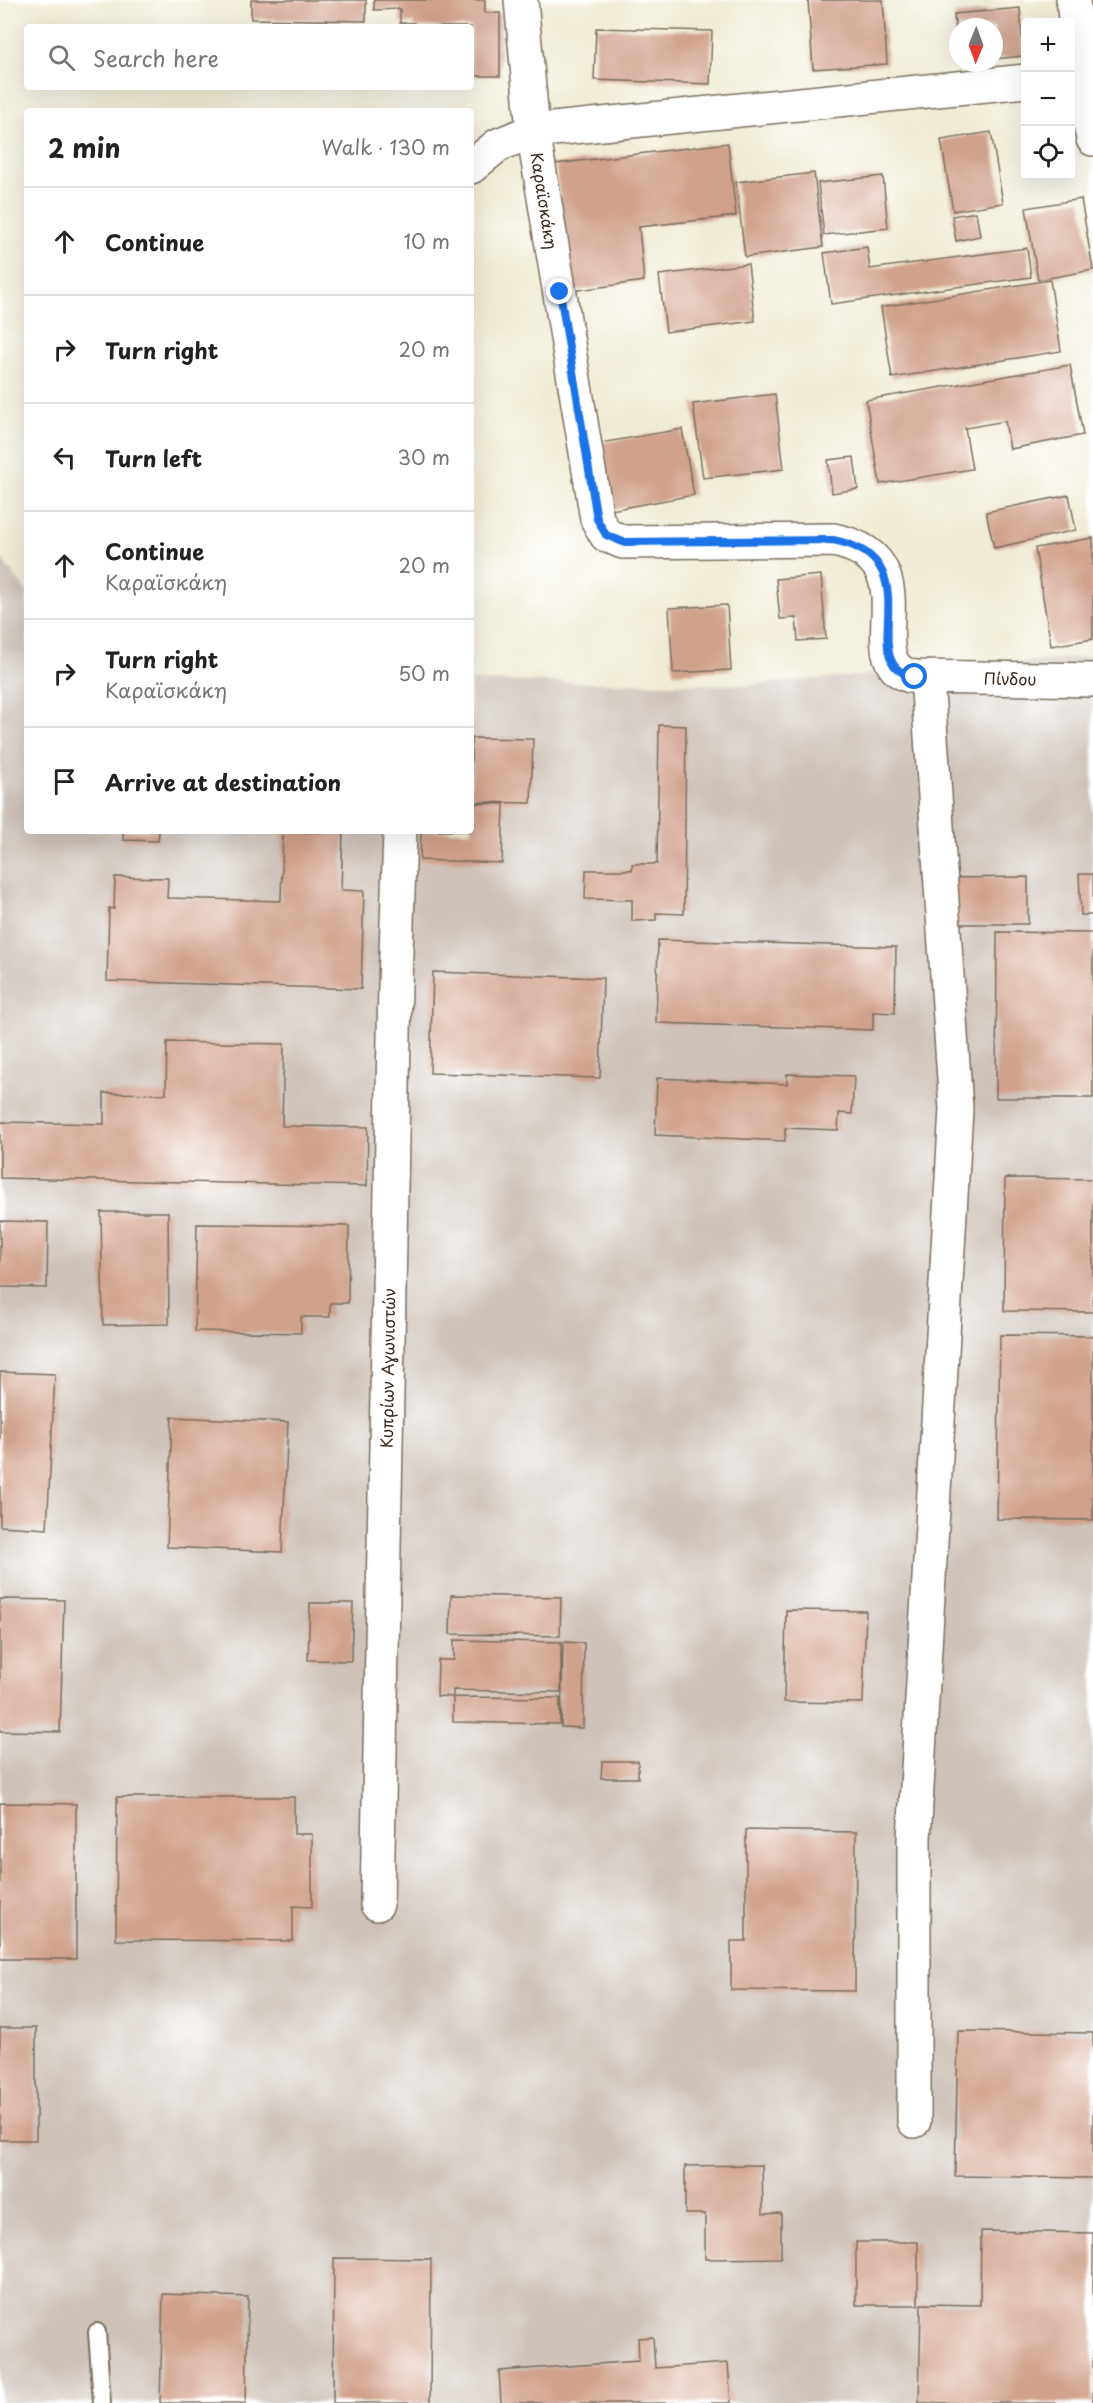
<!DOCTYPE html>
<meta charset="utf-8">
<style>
body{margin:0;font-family:"Playpen Sans",sans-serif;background:#f6f6f6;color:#222}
.controls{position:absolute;right:18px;top:18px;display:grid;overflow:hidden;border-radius:6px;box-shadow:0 6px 24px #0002}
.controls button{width:54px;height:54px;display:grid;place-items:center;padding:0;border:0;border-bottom:2px solid #e0e0e0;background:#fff;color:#222;font:30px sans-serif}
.compass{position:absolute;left:949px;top:18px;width:54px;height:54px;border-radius:50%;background:#fff;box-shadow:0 6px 24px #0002;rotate:181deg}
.stop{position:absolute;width:18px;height:18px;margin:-14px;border:4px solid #1a73e8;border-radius:50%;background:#fff}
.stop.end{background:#1a73e8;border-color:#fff;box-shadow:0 2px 6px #0008}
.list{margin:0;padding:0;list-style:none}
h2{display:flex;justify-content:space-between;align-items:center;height:78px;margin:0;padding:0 24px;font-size:26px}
h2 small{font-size:20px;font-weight:400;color:#767676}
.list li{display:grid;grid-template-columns:39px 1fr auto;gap:18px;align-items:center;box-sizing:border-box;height:108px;padding:0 24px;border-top:2px solid #e0e0e0}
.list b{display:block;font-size:22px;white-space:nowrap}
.list p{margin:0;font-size:20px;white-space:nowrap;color:#767676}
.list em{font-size:20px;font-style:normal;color:#767676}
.icon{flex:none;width:33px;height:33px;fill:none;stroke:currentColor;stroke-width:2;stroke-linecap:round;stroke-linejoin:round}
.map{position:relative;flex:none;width:1093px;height:2403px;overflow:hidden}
.search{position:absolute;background:#fff;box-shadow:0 6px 24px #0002;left:24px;top:24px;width:450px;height:66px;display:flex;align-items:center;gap:15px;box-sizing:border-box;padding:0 21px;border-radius:6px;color:#767676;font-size:22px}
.panel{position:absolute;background:#fff;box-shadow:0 6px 24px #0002;left:24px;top:108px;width:450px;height:726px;border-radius:6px}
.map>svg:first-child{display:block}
</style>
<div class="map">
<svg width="1093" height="2403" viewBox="0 0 1093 2403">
<rect width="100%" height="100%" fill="#fff"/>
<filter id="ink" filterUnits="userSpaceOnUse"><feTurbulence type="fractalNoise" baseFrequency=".0167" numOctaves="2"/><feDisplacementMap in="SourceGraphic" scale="12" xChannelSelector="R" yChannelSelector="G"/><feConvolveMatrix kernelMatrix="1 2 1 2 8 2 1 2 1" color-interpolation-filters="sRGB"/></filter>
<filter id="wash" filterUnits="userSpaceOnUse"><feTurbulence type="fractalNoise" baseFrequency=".008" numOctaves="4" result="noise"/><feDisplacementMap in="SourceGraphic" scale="24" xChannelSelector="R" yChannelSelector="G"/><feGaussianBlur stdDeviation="1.35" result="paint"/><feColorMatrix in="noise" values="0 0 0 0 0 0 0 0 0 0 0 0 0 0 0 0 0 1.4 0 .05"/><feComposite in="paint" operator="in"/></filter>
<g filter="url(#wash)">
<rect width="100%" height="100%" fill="#f0ebd4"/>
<path fill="#cec2b9" d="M0 557 27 592V831H471V681L748 685 1093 656V2403H0Z"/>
<g id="blocks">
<path fill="#d0a18c" d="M251 0H366V21L251 19Z
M374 0H485V13H500V76H471V27H414V23H400V9L374 10Z
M808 0H883L887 64 813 69Z
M1020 8 1024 56 994 59V27H958L956 38 954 14Z
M596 28 712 31 710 84 594 80Z
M991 132 1003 203 953 211 941 140Z
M728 143 736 216 639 227 644 281 572 291 555 164Z
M814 173 823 247 745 257 736 182Z
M883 176 888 228 824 235 818 183Z
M1081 199 1093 270 1038 280 1026 208Z
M976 212 980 236 956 241 952 216Z
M867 247 870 269 1027 248 1031 277 831 304 824 253Z
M748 264 755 321 666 332 659 275Z
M1050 280 1061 351 892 378 881 307Z
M1070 365 1083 435 1010 449 1005 421 965 428 972 469 880 484 866 400Z
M775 394 784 469 703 478 693 404Z
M682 429 694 495 606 511 594 444Z
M854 457 858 489 832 493 828 460Z
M1069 495 1076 530 994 548 986 512Z
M1093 538V639L1051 646 1035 548Z
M821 575 826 639 798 641 796 618 780 619 776 579Z
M727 605 731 670 673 673 669 608Z
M659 725 686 726 684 914 656 913V920L632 921V900L585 899 586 870H632V864H657Z
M471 738 533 739 531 803 471 802Z
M471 803 504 804 502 863 420 860 421 831H471Z
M123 831H159L158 841 123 840Z
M283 831 343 833 341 890 364 891 361 989 107 981 109 908 114 909 115 877 168 878 167 898 281 901Z
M1079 874H1093V915H1081Z
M1028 877V924H948V878Z
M997 932 1093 933V1098H996Z
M658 940 896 947 895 1013 873 1012V1030L656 1023Z
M433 972 603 978 600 1078 430 1073Z
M167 1042 284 1044 282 1126 368 1127 367 1186 0 1178V1122L104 1124V1093L166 1094Z
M787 1074 854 1076 852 1114 839 1113 838 1130 785 1128V1141L655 1135 657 1078 787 1084Z
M1005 1178 1093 1179V1312L1004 1311Z
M101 1212H168L169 1324 103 1325Z
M0 1221 48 1222 47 1288 0 1287Z
M197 1224 349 1226 348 1303H330V1317H301V1333L195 1331Z
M1000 1335 1093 1336V1520L997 1519Z
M0 1372 55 1374 47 1529 0 1526Z
M172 1417 288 1422 282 1552 167 1547Z
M451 1595 561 1597 560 1636 450 1634Z
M0 1599 64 1600 60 1732 0 1731Z
M310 1603H353L351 1661 308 1660Z
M786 1610 866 1611 863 1703 784 1702Z
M454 1640 561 1642V1692L453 1690V1697L437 1696 438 1660H454Z
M563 1642 584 1643 583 1728 561 1727Z
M453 1697 560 1698V1724L453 1722Z
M602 1761H638V1778H601Z
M117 1797H294V1834H312V1907L293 1906V1941L116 1940Z
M0 1803 76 1804V1959H0Z
M746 1830 856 1832 855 1991 731 1990V1941H746Z
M0 2028H36V2140H0Z
M958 2031 1093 2033V2178L955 2176Z
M762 2165 763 2214 781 2213V2258L705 2259V2214H685V2166Z
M981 2231 1093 2233V2403H919L921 2304 980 2305Z
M856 2242H918V2305H856Z
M334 2258 431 2259 430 2403H333Z
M163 2294 248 2297 246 2403H160Z
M653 2337 655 2368 728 2363 731 2403H501L499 2371 639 2361 638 2338Z"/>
</g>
</g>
<g filter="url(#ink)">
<use href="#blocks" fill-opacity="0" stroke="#7a6e5e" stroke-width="1.5"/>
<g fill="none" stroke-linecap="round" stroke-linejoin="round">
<defs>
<path id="service" d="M97 2332 102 2403"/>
<path id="minor" d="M1073 0 1081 76 1093 139
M1026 81 533 131 597 519 606 535 623 542 833 540C937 560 849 665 915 677L1093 680
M471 167 498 145 533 131 521 0
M377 1904 395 985 400 831
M914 2121V1839L956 1109 927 677"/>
</defs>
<use href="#service" stroke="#7a6e5e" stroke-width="20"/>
<use href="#minor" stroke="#7a6e5e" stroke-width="36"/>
<use href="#service" stroke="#fff" stroke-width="16"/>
<use href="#minor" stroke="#fff" stroke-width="33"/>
</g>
</g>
<g fill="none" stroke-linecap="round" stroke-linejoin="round" filter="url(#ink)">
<path stroke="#1a73e8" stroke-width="8" d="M560 292 597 519 606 535 623 542 833 540C937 560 849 665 915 677"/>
</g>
<g text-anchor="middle" stroke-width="5" stroke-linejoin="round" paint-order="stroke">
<g font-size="16" fill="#3b2a1e" stroke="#fff">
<text transform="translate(544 201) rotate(81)" y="6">Καραϊσκάκη</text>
<text transform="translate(1010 679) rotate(1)" y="6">Πίνδου</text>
<text transform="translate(388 1368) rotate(-89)" y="6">Κυπρίων Αγωνιστών</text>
</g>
</g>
</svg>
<div class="controls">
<button>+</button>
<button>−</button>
<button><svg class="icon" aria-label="locate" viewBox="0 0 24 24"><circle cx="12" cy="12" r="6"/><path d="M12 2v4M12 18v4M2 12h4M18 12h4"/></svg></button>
</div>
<svg class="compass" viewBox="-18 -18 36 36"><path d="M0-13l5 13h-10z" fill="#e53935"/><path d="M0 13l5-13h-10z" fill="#767676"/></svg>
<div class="stop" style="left:915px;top:677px"></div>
<div class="stop end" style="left:560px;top:292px"></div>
<div class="search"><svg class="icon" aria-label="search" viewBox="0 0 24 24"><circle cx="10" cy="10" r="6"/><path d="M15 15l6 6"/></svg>Search here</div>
<section class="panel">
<h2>2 min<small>Walk · 130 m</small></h2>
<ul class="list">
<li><svg class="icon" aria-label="ahead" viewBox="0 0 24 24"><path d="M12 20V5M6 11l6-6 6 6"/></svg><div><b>Continue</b></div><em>10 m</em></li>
<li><svg class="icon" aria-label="right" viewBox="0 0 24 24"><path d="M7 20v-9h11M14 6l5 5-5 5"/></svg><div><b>Turn right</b></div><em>20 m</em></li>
<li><svg class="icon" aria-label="left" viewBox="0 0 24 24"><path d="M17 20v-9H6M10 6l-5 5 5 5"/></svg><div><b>Turn left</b></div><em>30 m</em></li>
<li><svg class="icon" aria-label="ahead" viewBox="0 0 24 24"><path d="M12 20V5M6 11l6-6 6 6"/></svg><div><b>Continue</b><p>Καραϊσκάκη</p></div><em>20 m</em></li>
<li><svg class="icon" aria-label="right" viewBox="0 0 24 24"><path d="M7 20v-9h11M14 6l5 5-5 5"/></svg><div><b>Turn right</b><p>Καραϊσκάκη</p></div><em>50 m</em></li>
<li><svg class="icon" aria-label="arrive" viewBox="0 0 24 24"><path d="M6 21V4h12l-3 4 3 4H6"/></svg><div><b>Arrive at destination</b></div></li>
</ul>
</section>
</div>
